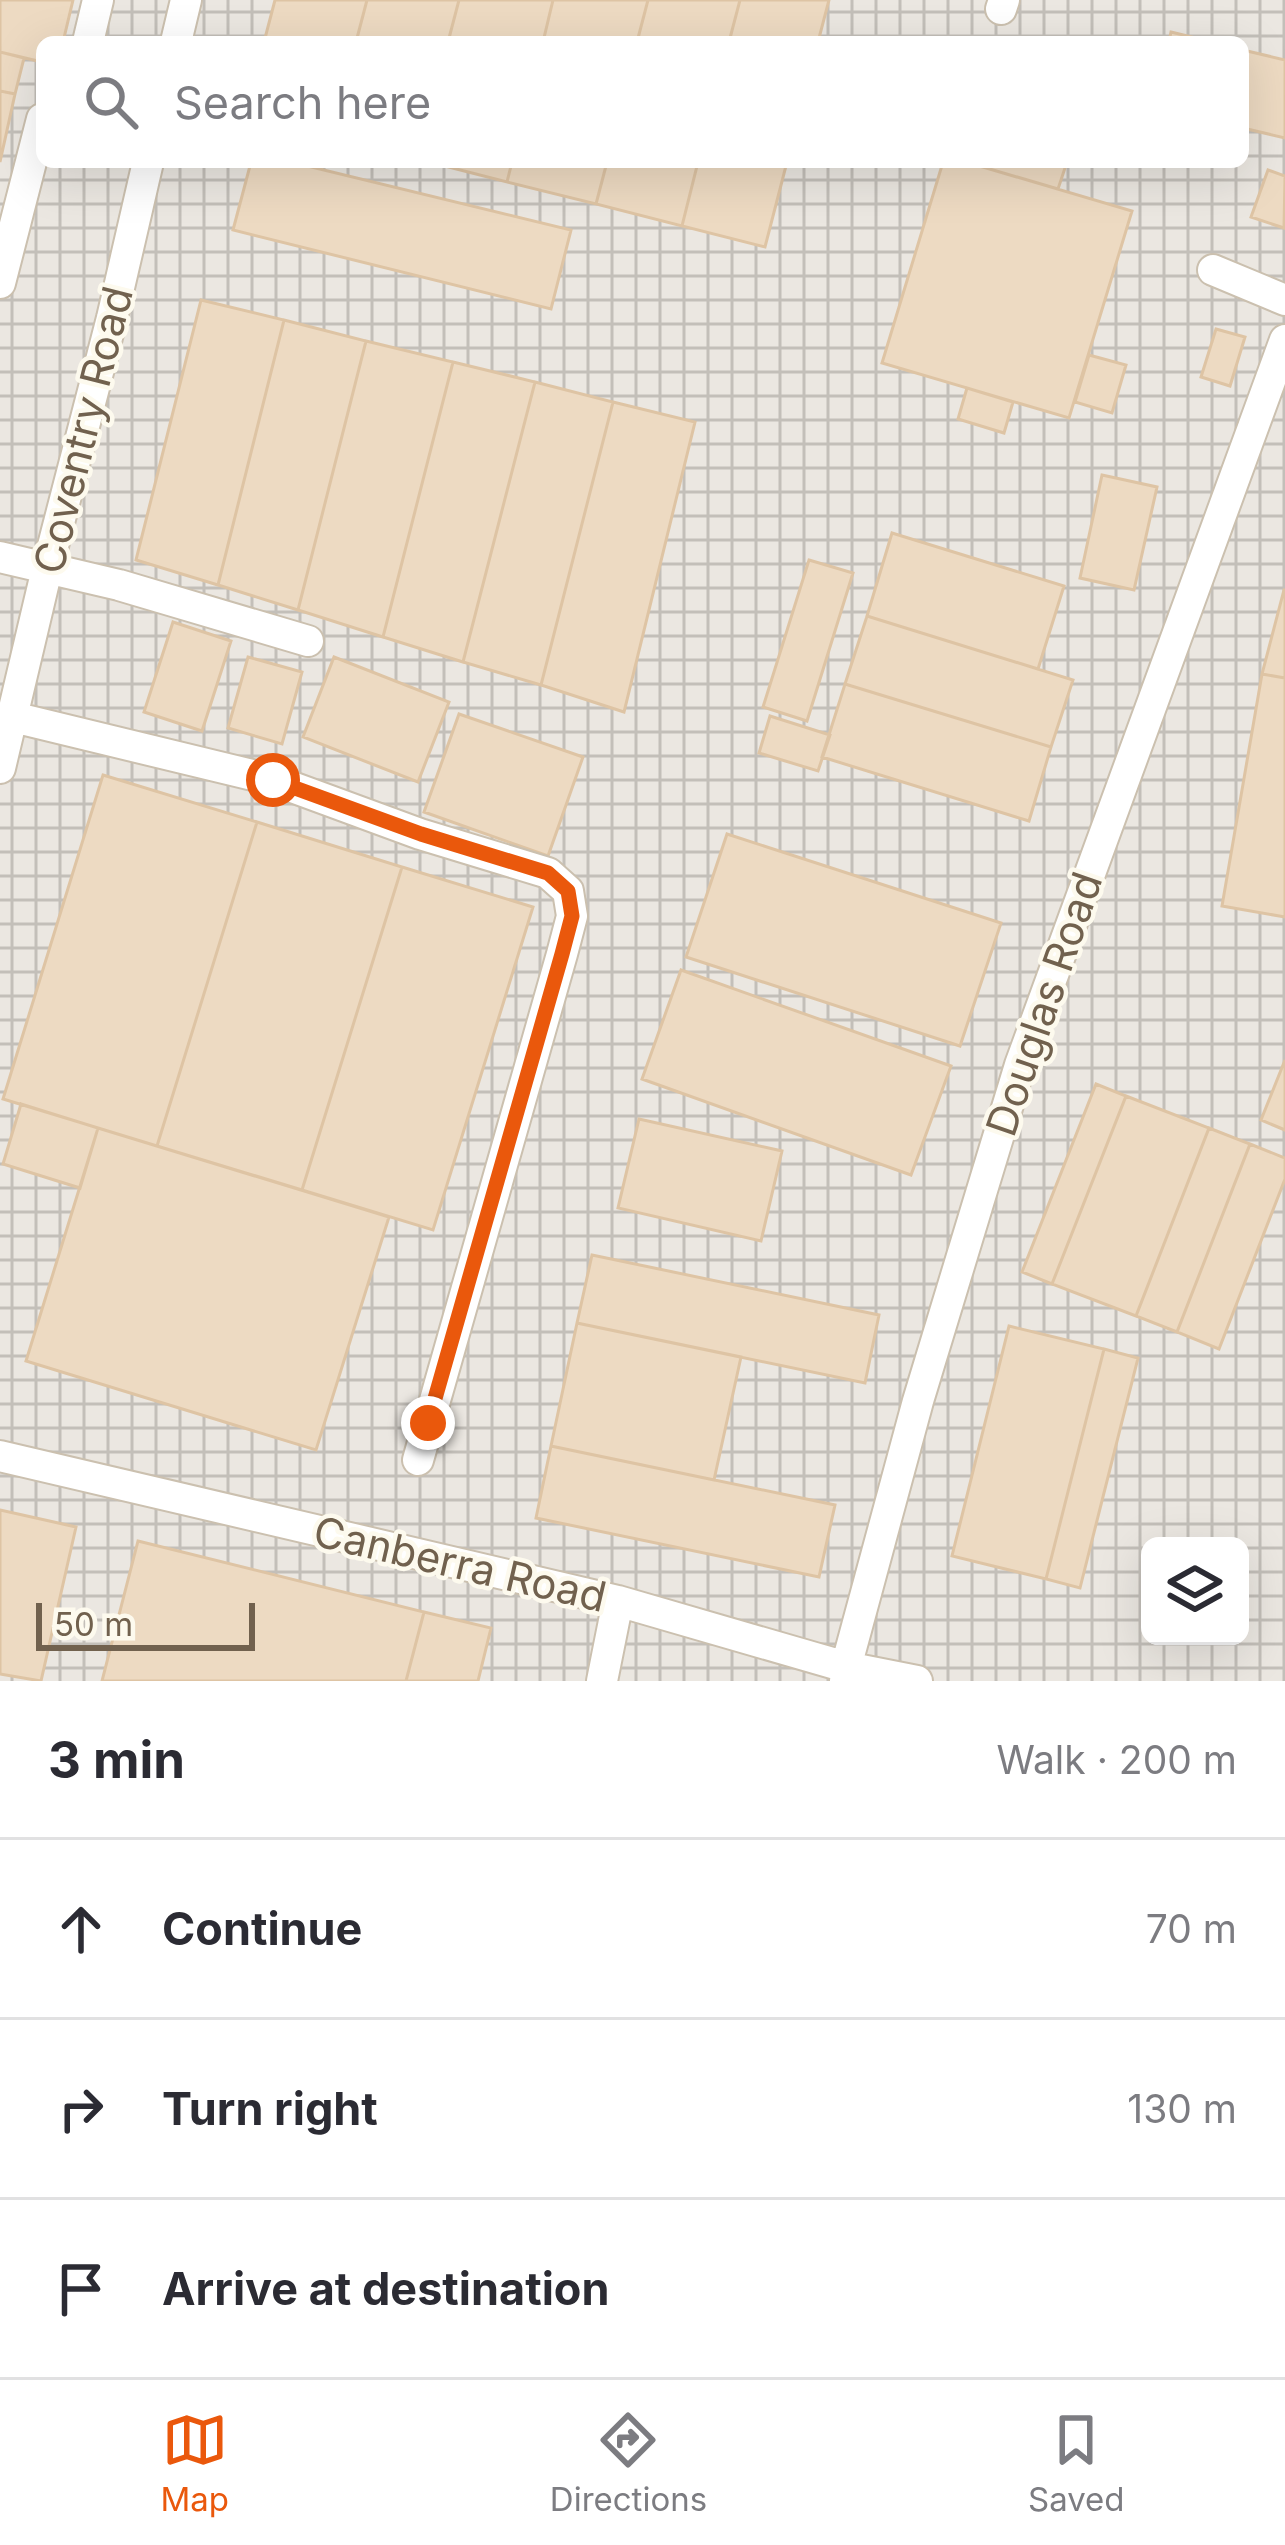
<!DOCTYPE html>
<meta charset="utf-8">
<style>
body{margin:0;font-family:Inter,sans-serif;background:#f7f7f7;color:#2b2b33}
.controls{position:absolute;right:36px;bottom:36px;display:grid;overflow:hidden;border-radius:18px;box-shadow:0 12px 48px #0002}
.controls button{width:108px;height:108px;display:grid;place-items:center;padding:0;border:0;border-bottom:3px solid #e1e1e2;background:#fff;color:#2b2b33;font:60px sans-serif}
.scale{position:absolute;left:36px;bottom:30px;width:219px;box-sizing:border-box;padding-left:12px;border:6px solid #71614e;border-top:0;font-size:33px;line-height:42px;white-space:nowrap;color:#71614e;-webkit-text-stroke:9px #fdfaee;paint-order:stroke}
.stop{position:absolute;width:36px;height:36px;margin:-27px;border:9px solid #ea580c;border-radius:50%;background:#fff}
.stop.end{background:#ea580c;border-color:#fff;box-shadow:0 3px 12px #0008}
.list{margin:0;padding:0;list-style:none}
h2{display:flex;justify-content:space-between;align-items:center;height:156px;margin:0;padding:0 48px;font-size:51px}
h2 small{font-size:39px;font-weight:400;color:#7c7c81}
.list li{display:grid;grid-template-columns:78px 1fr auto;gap:36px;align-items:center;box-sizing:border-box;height:180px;padding:0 48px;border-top:3px solid #e1e1e2}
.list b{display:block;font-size:45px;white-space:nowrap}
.list em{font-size:39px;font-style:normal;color:#7c7c81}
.icon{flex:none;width:66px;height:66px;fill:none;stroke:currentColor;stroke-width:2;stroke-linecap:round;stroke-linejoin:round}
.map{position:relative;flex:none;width:1285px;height:1681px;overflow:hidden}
.search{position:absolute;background:#fff;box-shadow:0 12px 48px #0002;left:36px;right:36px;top:36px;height:132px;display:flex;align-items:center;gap:30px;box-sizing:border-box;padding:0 42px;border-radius:18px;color:#7c7c81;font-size:45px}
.sheet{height:696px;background:#fff}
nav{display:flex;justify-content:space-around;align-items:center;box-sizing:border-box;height:168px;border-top:3px solid #e1e1e2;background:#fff;font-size:33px;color:#7c7c81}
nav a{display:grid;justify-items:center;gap:6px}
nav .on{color:#ea580c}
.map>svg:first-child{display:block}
</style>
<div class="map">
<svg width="1285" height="1681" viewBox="0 0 1285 1681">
<defs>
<pattern id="industrial-grid" width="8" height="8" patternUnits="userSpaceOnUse" patternTransform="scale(3)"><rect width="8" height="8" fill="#ebe7e1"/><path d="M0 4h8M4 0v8" fill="none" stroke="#c3bfb9"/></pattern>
</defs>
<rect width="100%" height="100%" fill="#faf6e8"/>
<path fill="url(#industrial-grid)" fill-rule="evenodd" d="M0 0H1285V1681H0ZM42 42H1243V162H42ZM1150 1546H1240V1636H1150Z"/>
<path fill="#eddac2" stroke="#dec4a4" stroke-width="3" d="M0 0H73L63 42H42V62L0 52Z
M275 0H367L356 42H264Z
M367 0H459L448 42H356Z
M459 0H553L543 42H448Z
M553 0H648L637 42H543Z
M648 0H740L729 42H637Z
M740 0H829L818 42H729Z
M1171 32 1212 42H1169Z
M1243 50 1285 60V138L1243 128Z
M0 52 24 58 15 94 0 91Z
M0 91 15 94 0 162Z
M251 162H291L571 230 551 309 233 230Z
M429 162H512L507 182Z
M512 162H607L596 204 507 182Z
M607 162H698L682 226 596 204Z
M698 162H787L765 247 682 226Z
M943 162H966L1132 211 1069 418 882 363Z
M966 162H1067L1058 189Z
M1268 170 1285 176 1284 228 1251 217Z
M201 300 284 320 218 585 136 560Z
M284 320 366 341 298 610 218 585Z
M1216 329 1245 337 1230 386 1201 377Z
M366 341 453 362 383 637 298 610Z
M1089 355 1126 365 1112 413 1075 402Z
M453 362 535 382 463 662 383 637Z
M535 382 613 402 541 685 463 662Z
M967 388 1013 402 1004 433 958 419Z
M613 402 695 422 624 712 541 685Z
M1102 475 1157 487 1134 590 1080 578Z
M892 533 1064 586 1038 669 867 616Z
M809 560 853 573 807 721 763 707Z
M1284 590H1285V678L1262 674Z
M867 616 1073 680 1051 747 845 684Z
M173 622 231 641 202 731 144 712Z
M248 657 302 672 282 744 228 728Z
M334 657 449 702 418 782 303 737Z
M1262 674 1285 678V917L1222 906Z
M845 684 1051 747 1029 821 822 757Z
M459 714 583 757 548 856 424 812Z
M770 716 830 735 818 771 759 753Z
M103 775 257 822 157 1146 3 1099Z
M257 822 402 867 302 1190 157 1146Z
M727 834 1001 923 960 1046 686 957Z
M402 867 533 907 433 1230 302 1190Z
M681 970 951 1066 911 1175 642 1079Z
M1285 1060V1130L1261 1120Z
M1096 1084 1126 1096 1052 1284 1022 1272Z
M1126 1096 1209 1128 1136 1316 1052 1284Z
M21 1104 98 1128 80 1188 3 1164Z
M639 1119 782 1151 761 1241 618 1208Z
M98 1128 389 1217 316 1450 26 1361Z
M1209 1128 1250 1144 1177 1332 1136 1316Z
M1250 1144 1285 1158V1179L1219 1349 1177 1332Z
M592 1255 879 1315 865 1383 577 1323Z
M577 1323 741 1357 714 1480 551 1446Z
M1009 1326 1104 1349 1046 1579 952 1556Z
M1104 1349 1138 1358 1080 1588 1046 1579Z
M551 1446 835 1505 819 1577 536 1518Z
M0 1510 76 1527 41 1681 0 1674Z
M138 1541 424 1612 406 1681H102Z
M424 1612 491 1628 478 1681H406Z"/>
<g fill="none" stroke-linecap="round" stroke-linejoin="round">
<defs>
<path id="minor" d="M1001 9 1004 0
M88 42 98 0
M176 42 186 0
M1213 270 1285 300
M0 283 42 119
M0 557 119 585 308 641
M13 717 273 780 420 834 548 873 568 891 572 916 562 954 418 1460
M0 768 47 569 112 318 148 162
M0 1456 618 1601 846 1667 917 1681
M602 1681 618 1601
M845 1681 846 1667 918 1401 1020 1065 1285 340"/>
</defs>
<use href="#minor" stroke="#cbc0af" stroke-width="34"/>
<use href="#minor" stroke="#fff" stroke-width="30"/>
</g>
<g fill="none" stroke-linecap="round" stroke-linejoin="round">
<path stroke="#ea580c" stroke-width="15" d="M273 780 421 834 548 873 568 891 572 916 562 954 428 1423"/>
</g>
<g text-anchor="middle" stroke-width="9" stroke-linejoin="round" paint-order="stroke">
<g font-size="42" fill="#71614e" stroke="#fdfaee">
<text transform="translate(83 430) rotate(-76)" y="15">Coventry Road</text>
<text transform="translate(1044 1004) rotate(-71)" y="15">Douglas Road</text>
<text transform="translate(460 1564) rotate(13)" y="15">Canberra Road</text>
</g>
</g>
</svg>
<div class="controls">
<button><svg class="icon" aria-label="layers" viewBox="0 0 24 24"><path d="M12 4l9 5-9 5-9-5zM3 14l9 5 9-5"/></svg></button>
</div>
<div class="scale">50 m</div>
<div class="stop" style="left:273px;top:780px"></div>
<div class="stop end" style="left:428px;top:1423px"></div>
<div class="search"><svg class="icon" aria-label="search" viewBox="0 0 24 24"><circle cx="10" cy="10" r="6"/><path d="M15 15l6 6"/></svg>Search here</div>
</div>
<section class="sheet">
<h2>3 min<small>Walk · 200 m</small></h2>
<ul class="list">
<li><svg class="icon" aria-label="ahead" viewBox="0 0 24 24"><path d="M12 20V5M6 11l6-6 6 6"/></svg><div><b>Continue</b></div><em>70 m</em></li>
<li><svg class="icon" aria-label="right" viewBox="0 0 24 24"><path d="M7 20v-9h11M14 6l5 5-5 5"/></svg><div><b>Turn right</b></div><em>130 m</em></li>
<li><svg class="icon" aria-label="arrive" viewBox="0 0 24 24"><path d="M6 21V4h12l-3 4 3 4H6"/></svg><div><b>Arrive at destination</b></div></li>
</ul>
</section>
<nav>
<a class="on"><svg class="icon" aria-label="map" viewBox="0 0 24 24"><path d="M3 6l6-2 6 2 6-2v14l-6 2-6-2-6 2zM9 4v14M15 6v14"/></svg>Map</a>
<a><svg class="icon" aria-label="directions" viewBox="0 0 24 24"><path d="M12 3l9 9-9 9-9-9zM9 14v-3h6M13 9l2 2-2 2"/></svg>Directions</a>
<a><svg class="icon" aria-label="saved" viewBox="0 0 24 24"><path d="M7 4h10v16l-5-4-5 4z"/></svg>Saved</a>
</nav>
